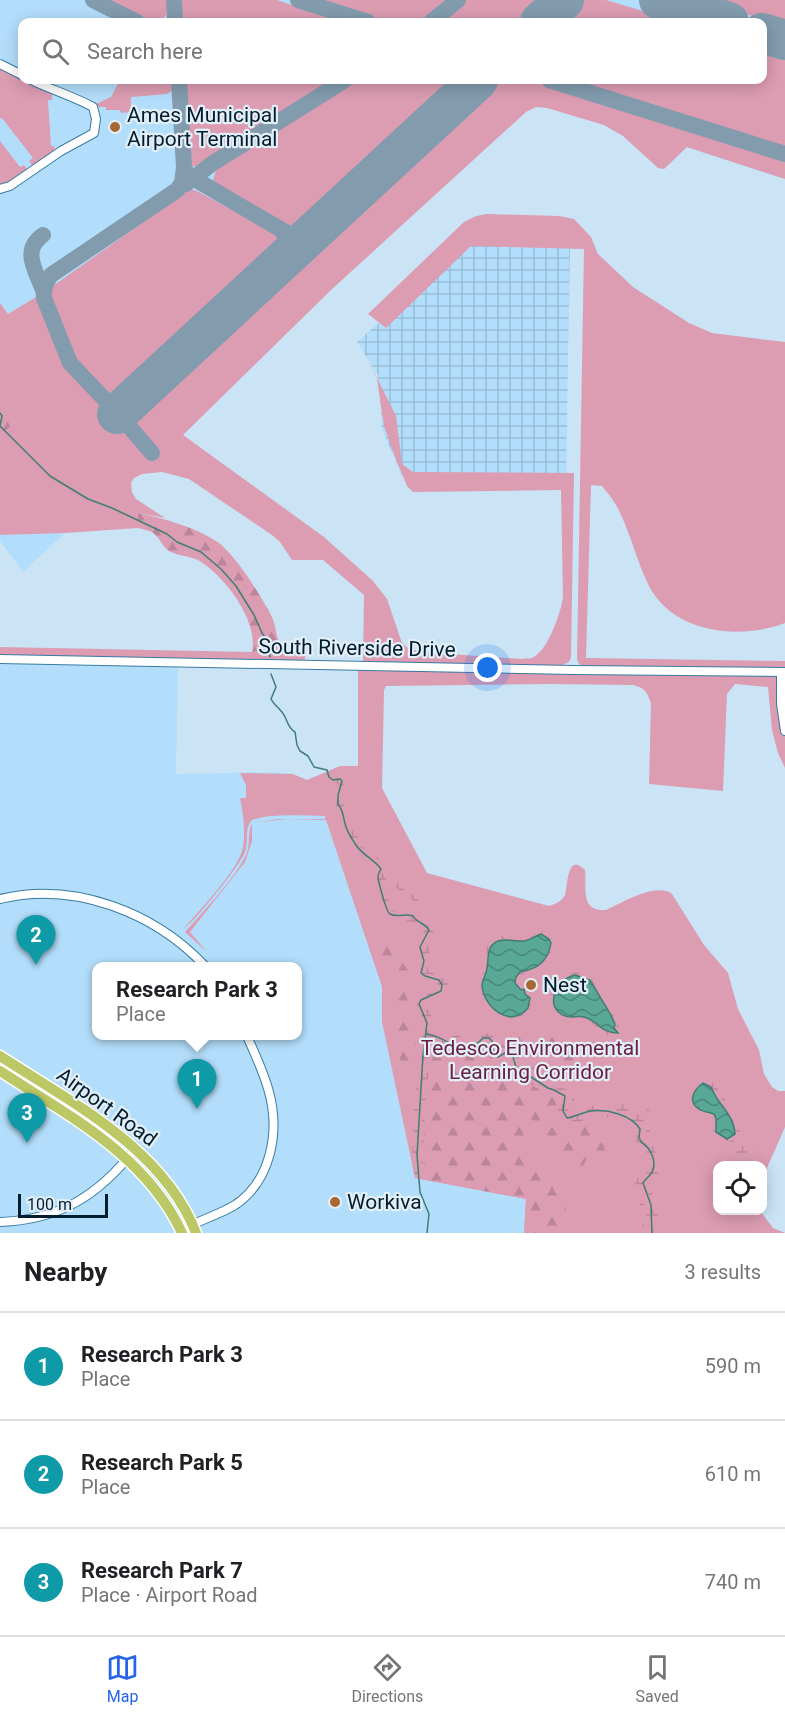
<!DOCTYPE html>
<meta charset="utf-8">
<style>
body{margin:0;font-family:Roboto,sans-serif;background:#f2f2f2;color:#202124}
.controls{position:absolute;right:18px;bottom:18px;display:grid;overflow:hidden;border-radius:12px;box-shadow:0 3px 15px #0003}
.controls button{width:54px;height:54px;display:grid;place-items:center;padding:0;border:0;border-bottom:2px solid #e0e0e0;background:#fff;color:#202124;font:30px sans-serif}
.scale{position:absolute;left:18px;bottom:15px;width:90px;box-sizing:border-box;padding-left:6px;border:3px solid #021d2d;border-top:0;font-size:16px;line-height:21px;white-space:nowrap;color:#021d2d;-webkit-text-stroke:4px #e3eff8;paint-order:stroke}
.you{position:absolute;left:488px;top:668px;width:21px;height:21px;margin:-15px;border:4px solid #fff;border-radius:50%;background:#1a73e8;box-shadow:0 0 0 9px #1a73e833}
.badge{display:grid;place-items:center;width:39px;height:39px;border-radius:50%;background:#2563eb;color:#fff;font-size:20px;font-weight:700}
.pin{position:absolute;translate:-50% -50px;filter:drop-shadow(0 2px 3px #0008)}
.pin::after{content:'';position:absolute;top:32px;width:21px;height:18px;background:inherit;clip-path:polygon(0 0,100% 0,50% 100%)}
.popup{position:absolute;left:92px;top:962px;width:210px;height:78px;box-sizing:border-box;display:grid;place-content:center;border-radius:12px;background:#fff;filter:drop-shadow(0 2px 4px #0005);font-size:20px;white-space:nowrap;color:#757577}
.popup b{font-size:22px;color:#202124}
.popup::after{content:'';position:absolute;left:50%;top:100%;margin-left:-12px;border:12px solid transparent;border-top-color:#fff}
.list{margin:0;padding:0;list-style:none}
h2{display:flex;justify-content:space-between;align-items:center;height:78px;margin:0;padding:0 24px;font-size:26px}
h2 small{font-size:20px;font-weight:400;color:#757577}
.list li{display:grid;grid-template-columns:39px 1fr auto;gap:18px;align-items:center;box-sizing:border-box;height:108px;padding:0 24px;border-top:2px solid #e0e0e0}
.list b{display:block;font-size:22px;white-space:nowrap}
.list p{margin:0;font-size:20px;white-space:nowrap;color:#757577}
.list em{font-size:20px;font-style:normal;color:#757577}
.icon{flex:none;width:33px;height:33px;fill:none;stroke:currentColor;stroke-width:2;stroke-linecap:round;stroke-linejoin:round}
.map{position:relative;flex:none;width:785px;height:1233px;overflow:hidden}
.search{position:absolute;background:#fff;box-shadow:0 3px 15px #0003;left:18px;right:18px;top:18px;height:66px;display:flex;align-items:center;gap:15px;box-sizing:border-box;padding:0 21px;border-radius:12px;color:#757577;font-size:22px}
.sheet{height:402px;background:#fff}
nav{display:flex;justify-content:space-around;align-items:center;box-sizing:border-box;height:84px;border-top:2px solid #e0e0e0;background:#fff;font-size:16px;color:#757577}
nav a{display:grid;justify-items:center;gap:3px}
nav .on{color:#2563eb}
.map>svg:first-child{display:block}
</style>
<div class="map">
<svg width="785" height="1233" viewBox="0 0 785 1233">
<defs>
<pattern id="industrial-grid" width="8" height="8" patternUnits="userSpaceOnUse" patternTransform="scale(1.5)"><rect width="8" height="8" fill="#b3defb"/><path d="M0 4h8M4 0v8" fill="none" stroke="#98bed7"/></pattern>
<pattern id="forest-firs" width="22" height="20" patternUnits="userSpaceOnUse" patternTransform="scale(1.5)"><rect width="22" height="20" fill="#dc9cb2"/><path d="M5 1l3.5 6h-7zM16 11l3.5 6h-7z" fill="#bb8699"/></pattern>
<pattern id="wetland-marsh" width="20" height="14" patternUnits="userSpaceOnUse" patternTransform="scale(1.5)"><rect width="20" height="14" fill="#dc9cb2"/><path d="M1 5h8M5 5V1M11 12h8M15 12V8" fill="none" stroke="#bb8699"/></pattern>
<pattern id="water-waves" width="16" height="10" patternUnits="userSpaceOnUse" patternTransform="scale(1.5)"><rect width="16" height="10" fill="#59a795"/><path d="M0 5q4-4 8 0t8 0" fill="none" stroke="#47877a"/></pattern>
</defs>
<rect width="100%" height="100%" fill="#cae4f6"/>
<path fill="#b3defb" fill-rule="evenodd" d="M0 0H785V179L532 98 23 572 0 541V436L15 422 0 401ZM22 22H762V80H22Z
M0 663 178 666 176 774 273 772 293 774 318 796 382 987V1022L415 1178 526 1199 524 1233H0ZM97 966H298V1036H97Z"/>
<path fill="url(#industrial-grid)" d="M468 243 570 244 566 481 401 474 382 429 378 375 357 342Z"/>
<path fill="#dc9cb2" d="M101 0H168C171 44 120 9 101 0Z
M178 0H277L343 22H180Z
M310 0H449L421 22H380Z
M466 0H548L524 22H443L448 15Z
M581 0H606L679 22H556Z
M701 0H785V26Z
M763 49 785 56V150L565 80H762Z
M0 68 52 93V100H48L51 146H54L55 152 33 167 29 161 33 158 2 118 0 119Z
M120 80H174C174 87 174 91 167 94L131 97V112L121 113 120 110H106V107H97L96 104 111 97Z
M183 80H336L197 167 188 165Z
M355 80H463L298 233 223 192 213 180 217 167Z
M493 80H528L785 161V179L687 147 664 169 658 168 623 136 604 125 547 108 536 107 526 112 331 290 183 435 324 537 372 580 387 599 402 643 408 648 421 652 522 659C525 658 528 659 532 658 548 651 560 614 563 598L561 490 413 492 407 486 395 457 384 426 377 379 367 358 396 416 402 464 413 472 574 473 571 657 569 662 560 666 363 663 364 595 323 560H292L280 542 272 535 189 479 162 472 142 474 134 478 131 483 132 492 136 499 165 518 138 513V528L65 533 0 535V436L15 422 0 401V303L8 314 36 297 65 367 146 457 154 450 132 426 128 417Z
M0 141 20 167 24 165 28 171 8 185 0 186Z
M190 189 197 191 276 234 282 240V248L117 401 107 396 74 361 49 298 50 288Z
M487 214 559 216 574 219 591 237 598 254 633 287 689 323 712 333 785 342V623C740 640 674 634 649 586 636 560 630 530 616 505 612 498 607 492 602 486L591 485 586 658 785 661V668L583 666 579 664 577 659 584 249 471 246 386 328 368 314 464 222 476 216Z
M310 642 304 661 0 655V647L252 652 283 649 303 650Z
M358 670 785 676V768L778 753 772 730 768 687 735 684 727 694 723 791 649 784 651 703C647 692 645 688 633 685L548 684 386 686 384 690 382 788 427 873 549 906C555 904 561 902 565 895 568 888 566 851 585 870 587 887 579 912 606 910 622 903 656 882 672 894L704 945 728 973 738 1009 759 1050 764 1074 772 1087 778 1091H785V1127L763 1177 762 1166H718V1210L760 1211 773 1228 785 1233H524L526 1199 415 1178 382 1022V987L326 820 286 819 252 823V841L245 862 190 932 207 952 185 932C202 913 236 877 246 855 251 845 247 833 252 823L278 819H325V816C301 816 274 813 252 820 244 828 249 841 245 852 240 865 194 923 184 928 201 909 232 876 241 854 247 840 243 812 240 798H246V785L240 773 293 774 307 780 340 766H358Z"/>
<path fill="url(#forest-firs)" d="M0 401 15 422 0 436Z
M138 513C162 518 195 527 216 541 234 552 261 596 271 615 277 626 275 639 283 649L252 652C259 621 224 575 198 560 190 556 179 556 171 552 163 549 160 537 152 532 148 530 142 529 138 528Z
M387 929 396 932 400 959 409 972 407 1005 415 1031 416 1046 409 1078H405C402 1066 398 1054 396 1042 394 1026 397 1010 395 995 390 970 379 961 382 933Z
M545 1030C566 1035 592 1050 594 1074L584 1078 563 1076 546 1065 531 1044 511 1038 510 1036Z
M435 1039 482 1052 485 1047H488L490 1060 501 1066 513 1068C521 1081 541 1090 554 1098L558 1111 587 1118 597 1130 606 1152C585 1148 590 1157 580 1171L559 1167C549 1152 548 1122 527 1118L524 1124 530 1146 522 1153 534 1155C543 1173 545 1178 566 1184L565 1233H524L526 1199 425 1180C421 1140 426 1097 430 1057 431 1051 434 1046 435 1039Z"/>
<path fill="url(#wetland-marsh)" fill-rule="evenodd" d="M332 770 336 776H344C351 783 348 791 343 798L350 807 351 814 339 815 333 797 339 784C331 782 329 782 326 773Z
M339 818H351L361 846 387 864 386 880 392 883 393 889 388 894 390 908C408 920 427 911 435 936L430 947 429 966C440 981 450 974 450 996L429 1004 434 1028 449 1037 459 1035 471 1046 484 1033 496 1034C501 1045 505 1047 516 1051L522 1061 547 1075 558 1087 569 1090 579 1108C587 1111 590 1106 597 1104 614 1100 640 1101 653 1113 654 1120 650 1125 650 1132 651 1155 672 1165 650 1187L657 1208 660 1230 672 1233H642V1213L635 1185 637 1178 644 1168 646 1159 645 1152 637 1142 633 1127 627 1120 621 1118 606 1117 599 1114 594 1115 578 1123 566 1124 561 1120 554 1098C541 1090 521 1081 513 1068L501 1066 490 1060 488 1047H485C471 1066 450 1047 435 1040L430 1053 425 1112 423 1161 425 1180 415 1178 412 1163 415 1097 421 1032 416 1001 438 988V984L428 983 419 976 421 959 417 946 424 930 416 926 412 922 394 919 385 913 375 868 358 854Z
M402 882 407 888 428 897V900L419 905 413 900 403 897 398 889 395 888 394 883Z
M541 931 548 933C551 937 554 941 553 947 552 953 539 973 533 975 526 976 525 973 518 976L517 983 524 989 521 991 515 983 517 975C522 971 526 972 532 971 541 968 546 955 551 947L536 936C522 945 506 935 496 942 486 948 488 958 487 967 487 973 482 979 482 985 483 1015 521 1032 531 997V1008L521 1017H497L488 1010 479 987 481 977 485 968 487 947 489 941 496 937 503 935 524 938Z
M575 972 591 978 613 1014 622 1034 606 1035C598 1031 595 1024 587 1021 580 1018 576 1021 569 1020 553 1019 547 1000 553 988 558 979 565 974 575 972ZM575 975 590 980 615 1025 614 1028 616 1029 602 1030C591 1019 584 1016 568 1018Z
M708 1078C733 1102 742 1133 750 1165H739L732 1142 718 1138 713 1133C713 1129 715 1122 714 1118 710 1109 683 1113 690 1093 693 1084 699 1081 708 1078ZM711 1087 717 1100 728 1112 735 1130 721 1136 717 1132 716 1119 714 1114 697 1108 693 1100 694 1091Z"/>
<path fill="url(#water-waves)" stroke="#3f7e76" stroke-width="1.5" d="M541 934 549 939 551 943C548 962 537 969 520 972L516 977 515 983 521 990 524 989 525 994 530 998 528 1008C511 1029 484 1008 482 986 482 979 487 974 487 968 489 958 486 948 496 942 503 937 515 942 524 941 530 940 535 936 541 934Z
M575 975 590 980 611 1015 615 1024 614 1028 618 1033C600 1033 600 1022 584 1017 576 1015 569 1020 561 1014 544 1002 559 978 575 975Z
M703 1083 711 1087C717 1104 734 1114 735 1134L727 1139 716 1132V1119L714 1114C709 1112 703 1112 699 1109 687 1102 694 1089 703 1083Z"/>
<g fill="none" stroke-linecap="round" stroke-linejoin="round">
<path stroke="#3f7e76" stroke-width="1.5" d="M0 413 2 416 0 426 50 476 88 499 112 508 167 534 177 542 201 552 221 569 236 586 254 615 262 633 267 640 270 657
M271 674 276 687 271 699C274 705 277 706 281 711 288 718 286 727 295 732L297 745 300 751 308 756 314 767 327 770 329 777 333 780 340 779 342 781 338 795V804C344 811 343 819 346 827 348 833 352 839 356 845 362 855 374 859 381 869 379 873 378 873 378 878 379 883 386 912 390 914 397 918 406 913 413 916 417 923 425 923 429 930L420 947 424 961 421 973 425 976 439 980 442 985 441 991 421 1000 419 1004 427 1023 423 1055 417 1155 420 1192 429 1214 427 1233
M427 1034C451 1037 461 1063 483 1038H489L492 1041 494 1055 498 1057 505 1053 512 1054 516 1067 520 1070 548 1088 554 1090 565 1096 563 1111 567 1118C575 1117 583 1112 591 1111 608 1109 631 1115 640 1129L639 1137 641 1142C651 1148 659 1164 650 1175 648 1177 645 1180 643 1183L651 1205 652 1233"/>
<path stroke="#829cae" stroke-width="16" d="M93 0 137 22
M174 0 175 22
M298 0 368 22
M431 22 458 0
M542 22 563 3
M179 80 184 167 186 172 193 178 280 229C287 237 289 243 286 254L241 298
M549 80 785 154
M432 121 468 87 474 80
M186 184 213 163 345 80
M280 229C292 236 300 239 313 232L353 194
M43 235C20 251 37 272 44 293
M152 453 127 424V405L107 402 70 363 44 298C43 289 46 282 51 275L177 190 182 183 184 167"/>
<path stroke="#829cae" stroke-width="40" d="M659 0 729 22
M540 22 564 0
M762 33 785 40
M117 414 478 80"/>
<defs>
<path id="minor" d="M0 64 22 75
M0 189 10 186 61 151 94 133 96 119 93 107C73 96 52 90 31 80
M0 659 574 670 785 672
M781 672V704L785 731
M0 899C74 881 154 912 205 966
M0 1222C60 1220 99 1195 135 1149
M192 1225C206 1218 222 1213 235 1205 271 1181 280 1132 269 1092 264 1073 255 1054 247 1036"/>
<path id="major" d="M0 1056C72 1103 163 1148 196 1233
M0 1071C69 1116 146 1155 182 1233"/>
</defs>
<use href="#minor" stroke="#387ba2" stroke-width="10"/>
<use href="#major" stroke="#fff" stroke-width="13"/>
<use href="#minor" stroke="#fff" stroke-width="8"/>
<use href="#major" stroke="#bcc766" stroke-width="10"/>
</g>
<g fill="#a96732" stroke="#e3eff8" stroke-width="2">
<circle cx="115" cy="127" r="6"/>
<circle cx="531" cy="985" r="6"/>
<circle cx="335" cy="1202" r="6"/>
</g>
<g text-anchor="middle" stroke-width="4.5" stroke-linejoin="round" paint-order="stroke">
<g font-size="21" fill="#021d2d" stroke="#e3eff8" text-anchor="start">
<text x="127" y="122">Ames Municipal<tspan x="127" dy="24">Airport Terminal</tspan></text>
<text x="543" y="992">Nest</text>
<text x="347" y="1209">Workiva</text>
</g>
<g font-size="21" fill="#021d2d" stroke="#e3eff8">
<text transform="translate(357 648) rotate(1)" y="7">South Riverside Drive</text>
<text transform="translate(107 1107) rotate(36)" y="7">Airport Road</text>
</g>
<g font-size="21" fill="#6b2041" stroke="#e3eff8">
<text x="530" y="1055">Tedesco Environmental<tspan x="530" dy="24">Learning Corridor</tspan></text>
</g>
</g>
</svg>
<div class="controls">
<button><svg class="icon" aria-label="locate" viewBox="0 0 24 24"><circle cx="12" cy="12" r="6"/><path d="M12 2v4M12 18v4M2 12h4M18 12h4"/></svg></button>
</div>
<div class="scale">100 m</div>
<div class="you"></div>
<div class="pin badge" style="left:197px;top:1109px;background:#0f9aa8">1</div>
<div class="popup"><b>Research Park 3</b>Place</div>
<div class="pin badge" style="left:36px;top:965px;background:#0f9aa8">2</div>
<div class="pin badge" style="left:27px;top:1143px;background:#0f9aa8">3</div>
<div class="search"><svg class="icon" aria-label="search" viewBox="0 0 24 24"><circle cx="10" cy="10" r="6"/><path d="M15 15l6 6"/></svg>Search here</div>
</div>
<section class="sheet">
<h2>Nearby<small>3 results</small></h2>
<ul class="list">
<li><span class="badge" style="background:#0f9aa8">1</span><div><b>Research Park 3</b><p>Place</p></div><em>590 m</em></li>
<li><span class="badge" style="background:#0f9aa8">2</span><div><b>Research Park 5</b><p>Place</p></div><em>610 m</em></li>
<li><span class="badge" style="background:#0f9aa8">3</span><div><b>Research Park 7</b><p>Place · Airport Road</p></div><em>740 m</em></li>
</ul>
</section>
<nav>
<a class="on"><svg class="icon" aria-label="map" viewBox="0 0 24 24"><path d="M3 6l6-2 6 2 6-2v14l-6 2-6-2-6 2zM9 4v14M15 6v14"/></svg>Map</a>
<a><svg class="icon" aria-label="directions" viewBox="0 0 24 24"><path d="M12 3l9 9-9 9-9-9zM9 14v-3h6M13 9l2 2-2 2"/></svg>Directions</a>
<a><svg class="icon" aria-label="saved" viewBox="0 0 24 24"><path d="M7 4h10v16l-5-4-5 4z"/></svg>Saved</a>
</nav>
